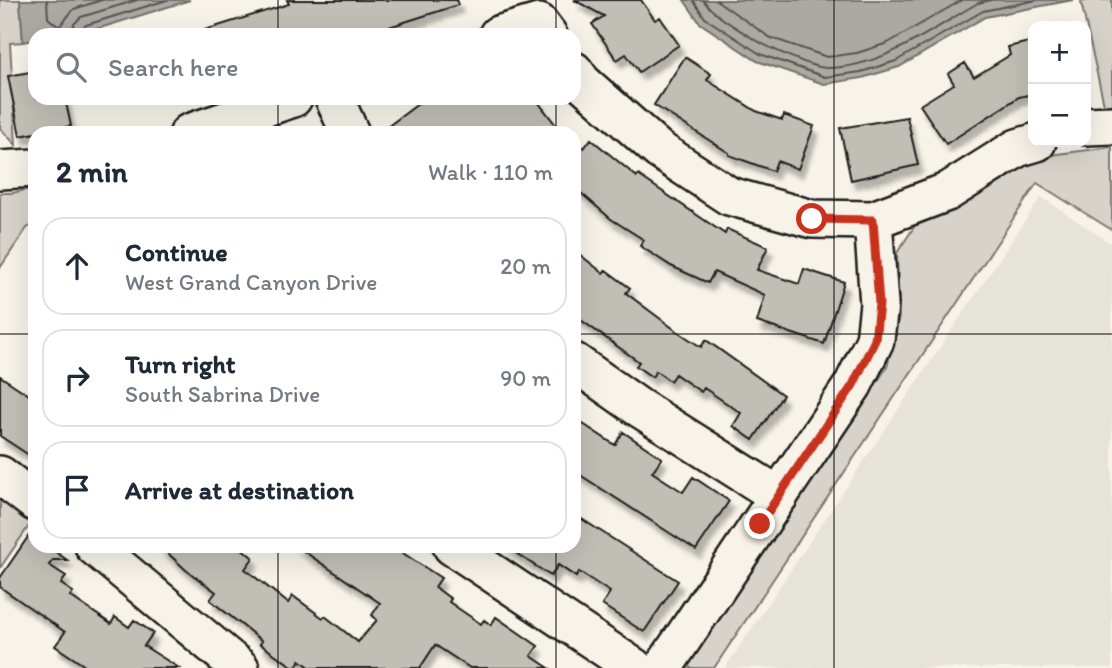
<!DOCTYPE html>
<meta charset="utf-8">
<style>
body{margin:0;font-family:Itim,sans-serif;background:#f6f6f7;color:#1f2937}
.controls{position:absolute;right:21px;top:21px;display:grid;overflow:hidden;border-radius:14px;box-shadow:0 7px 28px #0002}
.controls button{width:63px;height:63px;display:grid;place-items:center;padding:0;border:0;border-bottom:2px solid #e0e1e3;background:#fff;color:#1f2937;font:35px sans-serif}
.stop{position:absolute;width:21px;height:21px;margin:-16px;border:5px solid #c8321e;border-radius:50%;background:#fff}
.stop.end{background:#c8321e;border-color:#fff;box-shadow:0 2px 7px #0008}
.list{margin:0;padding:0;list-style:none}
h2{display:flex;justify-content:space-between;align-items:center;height:91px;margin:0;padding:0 28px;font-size:30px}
h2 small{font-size:23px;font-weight:400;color:#747a83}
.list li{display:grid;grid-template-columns:46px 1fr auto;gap:21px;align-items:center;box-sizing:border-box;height:98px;margin:0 14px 14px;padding:0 14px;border:2px solid #e0e1e3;border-radius:21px}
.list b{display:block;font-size:26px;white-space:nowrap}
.list p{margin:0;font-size:23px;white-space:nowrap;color:#747a83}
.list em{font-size:23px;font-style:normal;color:#747a83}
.icon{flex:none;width:38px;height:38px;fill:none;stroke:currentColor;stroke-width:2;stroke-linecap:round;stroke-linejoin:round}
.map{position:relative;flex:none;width:1112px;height:668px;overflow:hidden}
.search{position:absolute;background:#fff;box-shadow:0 7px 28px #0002;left:28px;top:28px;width:553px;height:77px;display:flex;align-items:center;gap:18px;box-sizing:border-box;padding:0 24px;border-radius:21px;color:#747a83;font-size:26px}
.panel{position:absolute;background:#fff;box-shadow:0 7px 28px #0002;left:28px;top:126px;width:553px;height:427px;border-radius:21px}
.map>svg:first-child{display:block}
</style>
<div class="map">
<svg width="1112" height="668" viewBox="0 0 1112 668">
<defs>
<filter id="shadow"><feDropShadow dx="4.5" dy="8" stdDeviation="2" flood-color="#0004"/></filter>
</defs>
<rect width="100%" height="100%" fill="#f7f3e8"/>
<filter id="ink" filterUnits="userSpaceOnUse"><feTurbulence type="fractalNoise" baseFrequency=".0143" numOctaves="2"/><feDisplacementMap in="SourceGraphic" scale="14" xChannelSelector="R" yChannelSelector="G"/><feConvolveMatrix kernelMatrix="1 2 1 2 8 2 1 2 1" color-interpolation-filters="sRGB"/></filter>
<g filter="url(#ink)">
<path fill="#e6e3d9" d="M1041 197 1112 244V668H725Z"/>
<path fill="#d7d3cb" stroke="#7a7874" stroke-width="2" d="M0 0H20L23 42 10 43 16 145 0 128Z
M1089 0H1112V109H1105L1081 2Z
M1112 147V230L1037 183 714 668H686L887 367 899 317 897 253 916 224 973 198 1014 169 1057 154Z
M35 188V224L27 228 0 268V193H12Z
M0 498 33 520 0 568Z"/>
<path fill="#aca9a2" stroke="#72716c" stroke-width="2" d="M20 0H190L87 32 68 35H35V40L23 42Z
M684 0H1073L985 17 899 67 862 78 824 84 757 61 700 23Z"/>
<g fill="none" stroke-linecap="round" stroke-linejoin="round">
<path stroke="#565452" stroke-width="2" d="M47 0 48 18 59 27 74 9 102 0
M693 0 705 18 760 54 825 77 861 72 896 61 983 11 1037 0
M703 0C715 16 732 25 749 36 762 45 812 68 827 68 882 68 932 29 978 3L991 0
M716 0 769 37 827 57 857 53 888 43 962 0
M71 35 74 24 81 17 137 0
M80 35 81 29 86 25 167 0"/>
</g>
<path fill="#c0beb5" stroke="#1c1c1c" stroke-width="2" filter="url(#shadow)" d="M287 0H457L458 5 364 35H206L205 30 289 4Z
M574 0H641L655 20 660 17 679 45 639 72 626 54 617 60 592 24 604 16Z
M1033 41V94L1019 97 946 144 920 105 954 84 948 74 965 63 974 77 1010 55 1008 47Z
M685 57 711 74 707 80 756 111 782 120 784 115 814 126 798 169 777 161 773 171 729 155V153L654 105Z
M35 71V98H65L71 126 20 136 8 76Z
M426 98H535L562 133H379Z
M907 117 918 165 851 180 840 128Z
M591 139 637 177 638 175 725 234 727 229 768 247 757 270 799 284 804 269 844 282 824 344 757 322 765 295 714 272 708 283 671 266 640 246 644 240 611 219 574 187V140L584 148Z
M574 250 603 273 606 270 630 288 626 293 674 329 701 347 706 340 783 395 753 440 733 426 741 413 704 388 701 392 675 374 670 381 656 371 652 377 636 366 639 362 574 315Z
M0 376 35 399V459L0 436Z
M574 418 615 445 623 432 662 458 652 472 683 492 693 477 729 501 696 550 574 471Z
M574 514 678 581 644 632 602 605 610 592 579 572 576 577 558 565 551 576 505 546H574Z
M30 534 35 538V546H47L67 560H53L49 565 66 576 61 584 73 592 70 596 111 624 115 617 129 627 134 620 153 633 144 646 179 668H88L55 646 65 632 0 587V578Z
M160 546H239L253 558 245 569 288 603 293 596 323 618 325 616 358 642 377 620 372 615 380 603 296 546H392L441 578 435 587 451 599 449 602 481 624 484 620 491 625 496 617 538 646 531 656 549 668H470L435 645 420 668H311L300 660 295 668 260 644 262 641 210 600 216 592 186 570Z"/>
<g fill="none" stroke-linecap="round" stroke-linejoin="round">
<defs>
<path id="minor" d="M498 35 539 23 548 35
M574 71 582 82 659 150 729 196 812 219 873 220 947 192 1017 148 1037 142
M334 98 350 133
M1086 126 1112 125
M189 133 293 98
M0 170 35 168
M574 362 638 407 779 496
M0 475 35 502
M94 546 240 668
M452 546 635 668
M663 668 853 385 875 340 879 304 873 220"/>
</defs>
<use href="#minor" stroke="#1c1c1c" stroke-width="42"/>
<use href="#minor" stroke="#f7f3e8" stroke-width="37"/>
</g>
</g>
<g fill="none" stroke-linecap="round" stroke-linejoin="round" filter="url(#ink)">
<path stroke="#c8321e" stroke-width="9" d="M760 524 853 385 875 340 879 304 873 220 812 219"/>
</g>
<path fill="none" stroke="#1c1c1c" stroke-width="2" stroke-opacity="0.55" d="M278 0V35M556 0V35M834 0V668M278 98V133M556 98V133M0 334H35M574 334H1112M278 546V668M556 546V668"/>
</svg>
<div class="controls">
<button>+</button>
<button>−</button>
</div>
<div class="stop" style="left:812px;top:219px"></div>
<div class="stop end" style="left:760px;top:524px"></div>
<div class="search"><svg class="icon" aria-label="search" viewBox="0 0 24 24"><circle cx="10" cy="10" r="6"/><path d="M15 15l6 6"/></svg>Search here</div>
<section class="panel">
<h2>2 min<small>Walk · 110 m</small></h2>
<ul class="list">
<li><svg class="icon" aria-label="ahead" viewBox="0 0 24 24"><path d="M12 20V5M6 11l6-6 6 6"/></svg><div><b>Continue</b><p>West Grand Canyon Drive</p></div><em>20 m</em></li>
<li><svg class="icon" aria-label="right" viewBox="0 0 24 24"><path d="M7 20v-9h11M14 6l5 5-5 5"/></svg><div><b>Turn right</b><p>South Sabrina Drive</p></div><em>90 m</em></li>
<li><svg class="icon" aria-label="arrive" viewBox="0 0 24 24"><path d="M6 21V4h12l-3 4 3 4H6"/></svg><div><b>Arrive at destination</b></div></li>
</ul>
</section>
</div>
